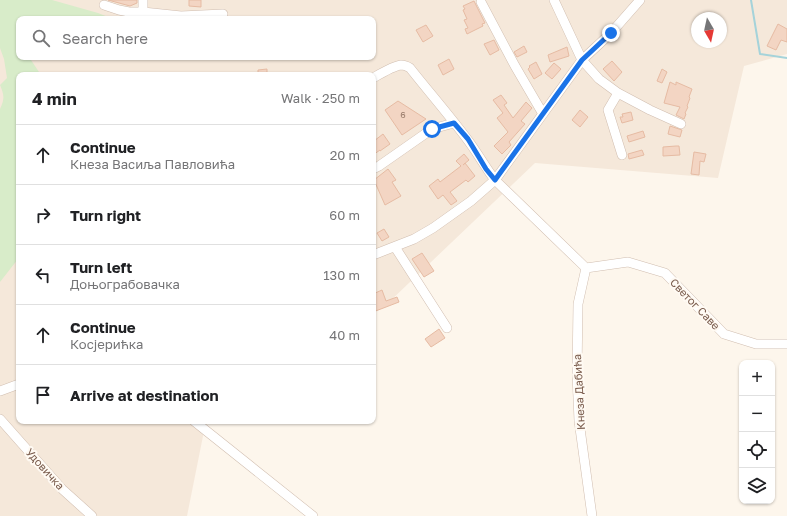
<!DOCTYPE html>
<meta charset="utf-8">
<style>
body{margin:0;font-family:"Golos Text",sans-serif;background:#f2f2f2;color:#202124}
.controls{position:absolute;right:12px;bottom:12px;display:grid;overflow:hidden;border-radius:8px;box-shadow:0 1px 3px #0004}
.controls button{width:36px;height:36px;display:grid;place-items:center;padding:0;border:0;border-bottom:1px solid #e0e0e0;background:#fff;color:#202124;font:20px sans-serif}
.compass{position:absolute;left:691px;top:12px;width:36px;height:36px;border-radius:50%;background:#fff;box-shadow:0 1px 3px #0004;rotate:171deg}
.stop{position:absolute;width:12px;height:12px;margin:-9px;border:3px solid #1a73e8;border-radius:50%;background:#fff}
.stop.end{background:#1a73e8;border-color:#fff;box-shadow:0 1px 4px #0008}
.list{margin:0;padding:0;list-style:none}
h2{display:flex;justify-content:space-between;align-items:center;height:52px;margin:0;padding:0 16px;font-size:17px}
h2 small{font-size:13px;font-weight:400;color:#757577}
.list li{display:grid;grid-template-columns:26px 1fr auto;gap:12px;align-items:center;box-sizing:border-box;height:60px;padding:0 16px;border-top:1px solid #e0e0e0}
.list b{display:block;font-size:15px;white-space:nowrap}
.list p{margin:0;font-size:13px;white-space:nowrap;color:#757577}
.list em{font-size:13px;font-style:normal;color:#757577}
.icon{flex:none;width:22px;height:22px;fill:none;stroke:currentColor;stroke-width:2;stroke-linecap:round;stroke-linejoin:round}
.map{position:relative;flex:none;width:787px;height:516px;overflow:hidden}
.search{position:absolute;background:#fff;box-shadow:0 1px 3px #0004;left:16px;top:16px;width:360px;height:44px;display:flex;align-items:center;gap:10px;box-sizing:border-box;padding:0 14px;border-radius:8px;color:#757577;font-size:15px}
.panel{position:absolute;background:#fff;box-shadow:0 1px 3px #0004;left:16px;top:72px;width:360px;height:352px;border-radius:8px}
.map>svg:first-child{display:block}
</style>
<div class="map">
<svg width="787" height="516" viewBox="0 0 787 516">
<rect width="100%" height="100%" fill="#fdf6ec"/>
<path fill="#f5e8da" fill-rule="evenodd" d="M0 0H787V54L744 66 718 178 535 163 388 303 373 310V75H19V421H206L187 516H0ZM697 18H721V42H697ZM19 19H373V57H19Z"/>
<path fill="#d8ecc9" d="M0 0H52L98 13 113 19H19V32L16 36 19 43V57H29L41 75H19V258L18 259 0 282V109C5 98 4 95 0 85L7 78 4 59 0 48Z"/>
<g fill="none" stroke-linecap="round" stroke-linejoin="round">
<path stroke="#a5d3da" stroke-width="2" d="M751 0 760 54 787 58"/>
</g>
<path fill="#f3d5c3" stroke="#e6bba3" d="M108 0H137V3L130 6Z
M189 0H201V7L189 6Z
M474 1 485 23 482 24 483 26 467 34 465 29 468 28 464 20 467 19 463 10 465 9 463 6Z
M778 24 787 29V42L781 40 776 50 767 46Z
M426 25 433 36 423 42 416 30Z
M494 40 499 50 490 55 484 44Z
M524 46 527 52 517 57 514 52Z
M567 47 569 56 550 62 548 55Z
M449 59 454 69 443 75 438 65Z
M612 61 622 72 614 81 603 69Z
M536 62 542 74 534 79 528 69 530 67 529 66Z
M554 63 561 69 552 79 545 73Z
M267 69V75H258V70Z
M662 69 667 72 662 83 657 81Z
M670 82 676 85V82L692 89 689 97 690 98 687 106 688 107 685 113 686 114 684 119 676 115 680 107 664 103Z
M501 95 507 103 504 105 513 118 526 102 532 108 521 121 525 124 509 142 511 145 502 154 494 146 508 132 497 118 503 113 493 100Z
M398 101 426 119 402 135 385 110Z
M580 110 588 117 580 127 572 120Z
M631 112 633 120 622 123 620 117H623L622 114Z
M670 126 682 130 680 137 668 134Z
M643 131 645 137 629 142 627 136Z
M383 134 390 144 380 151V150L373 155V144L375 142 374 141Z
M676 146H679L680 155 663 156V147Z
M642 150 644 155 629 159 628 154Z
M694 152 706 154 704 162 700 161 699 175 691 174Z
M464 154 469 160 463 165 465 163 475 176 468 182 466 180 450 192 457 201 451 205 443 195 438 199 429 186 438 179 440 182 461 166 456 161Z
M388 169 396 180 392 182 401 196 385 205 374 180Z
M384 229 389 237 382 241 377 233Z
M422 253 434 271 424 277 412 259Z
M382 290 386 301 397 297 399 302 373 312V294Z
M439 329 445 338 431 347 425 339Z"/>
<g fill="none" stroke-linecap="round" stroke-linejoin="round">
<defs>
<path id="minor" d="M554 0 582 60 599 79 618 93 650 110 681 124
M481 2 515 66 543 114
M104 5 119 10 129 12H143L181 16 223 14
M143 12V0
M373 78C380 74 393 66 401 65 404 65 407 66 410 68 429 92 449 115 467 139 477 152 485 167 495 180L586 268 628 262 665 273 724 334 756 344H787
M618 93 608 110 622 155
M373 169 379 166 432 129 454 123
M395 247 447 328
M373 255 414 239 433 228 471 201 495 180 582 60 611 33 640 0
M586 268 578 304 577 374 579 421 592 516
M0 391 19 384
M0 419 62 489 92 516
M194 421 313 516"/>
</defs>
<use href="#minor" stroke="#d1beb0" stroke-width="10"/>
<use href="#minor" stroke="#fff" stroke-width="9"/>
</g>
<g fill="none" stroke-linecap="round" stroke-linejoin="round">
<path stroke="#1a73e8" stroke-width="5" d="M432 129 454 123 468 139 486 169 495 180 582 60 611 33"/>
</g>
<g text-anchor="middle" stroke-width="4" stroke-linejoin="round" paint-order="stroke">
<g font-size="9" fill="#987a6a">
<text x="403" y="118">6</text>
</g>
<g font-size="11" fill="#7a5c4d" stroke="#fffaf3">
<text transform="translate(695 304) rotate(46)" y="4">Светог Саве</text>
<text transform="translate(579 392) rotate(-93)" y="4">Кнеза Дабића</text>
<text transform="translate(45 469) rotate(48)" y="4">Удовичка</text>
</g>
</g>
</svg>
<div class="controls">
<button>+</button>
<button>−</button>
<button><svg class="icon" aria-label="locate" viewBox="0 0 24 24"><circle cx="12" cy="12" r="6"/><path d="M12 2v4M12 18v4M2 12h4M18 12h4"/></svg></button>
<button><svg class="icon" aria-label="layers" viewBox="0 0 24 24"><path d="M12 4l9 5-9 5-9-5zM3 14l9 5 9-5"/></svg></button>
</div>
<svg class="compass" viewBox="-18 -18 36 36"><path d="M0-13l5 13h-10z" fill="#e53935"/><path d="M0 13l5-13h-10z" fill="#757577"/></svg>
<div class="stop" style="left:432px;top:129px"></div>
<div class="stop end" style="left:611px;top:33px"></div>
<div class="search"><svg class="icon" aria-label="search" viewBox="0 0 24 24"><circle cx="10" cy="10" r="6"/><path d="M15 15l6 6"/></svg>Search here</div>
<section class="panel">
<h2>4 min<small>Walk · 250 m</small></h2>
<ul class="list">
<li><svg class="icon" aria-label="ahead" viewBox="0 0 24 24"><path d="M12 20V5M6 11l6-6 6 6"/></svg><div><b>Continue</b><p>Кнеза Васиља Павловића</p></div><em>20 m</em></li>
<li><svg class="icon" aria-label="right" viewBox="0 0 24 24"><path d="M7 20v-9h11M14 6l5 5-5 5"/></svg><div><b>Turn right</b></div><em>60 m</em></li>
<li><svg class="icon" aria-label="left" viewBox="0 0 24 24"><path d="M17 20v-9H6M10 6l-5 5 5 5"/></svg><div><b>Turn left</b><p>Доњограбовачка</p></div><em>130 m</em></li>
<li><svg class="icon" aria-label="ahead" viewBox="0 0 24 24"><path d="M12 20V5M6 11l6-6 6 6"/></svg><div><b>Continue</b><p>Косјерићка</p></div><em>40 m</em></li>
<li><svg class="icon" aria-label="arrive" viewBox="0 0 24 24"><path d="M6 21V4h12l-3 4 3 4H6"/></svg><div><b>Arrive at destination</b></div></li>
</ul>
</section>
</div>
